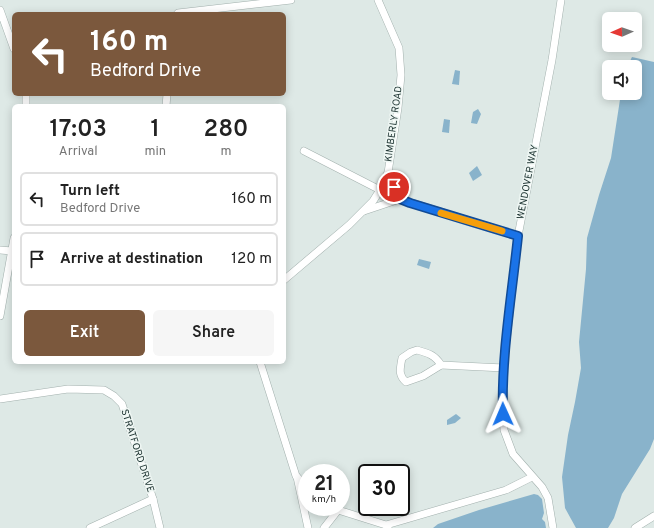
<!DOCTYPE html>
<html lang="en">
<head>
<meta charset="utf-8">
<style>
  :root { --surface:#fff; --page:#f6f6f6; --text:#222; --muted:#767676; --line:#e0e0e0; --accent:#7b583d }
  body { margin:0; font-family:Overpass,sans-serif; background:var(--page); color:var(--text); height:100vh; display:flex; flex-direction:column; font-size:15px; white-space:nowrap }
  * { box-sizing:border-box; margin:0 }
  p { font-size:13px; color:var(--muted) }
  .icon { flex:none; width:22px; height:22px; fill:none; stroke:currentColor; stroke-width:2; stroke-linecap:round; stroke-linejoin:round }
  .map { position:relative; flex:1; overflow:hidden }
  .drawer { position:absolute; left:12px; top:104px; width:274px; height:260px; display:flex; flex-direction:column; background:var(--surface); border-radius:6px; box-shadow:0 2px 10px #0003 }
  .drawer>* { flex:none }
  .banner { position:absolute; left:12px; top:12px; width:274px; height:84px; border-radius:6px; box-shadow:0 2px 10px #0003; background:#7b583d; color:#fff; overflow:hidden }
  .needle { width:26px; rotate:268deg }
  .tools { position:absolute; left:602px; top:12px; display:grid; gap:8px }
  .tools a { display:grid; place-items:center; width:40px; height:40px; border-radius:6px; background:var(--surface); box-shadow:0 2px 10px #0003; font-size:20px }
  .speed { position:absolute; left:298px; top:464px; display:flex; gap:8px; font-size:20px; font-weight:700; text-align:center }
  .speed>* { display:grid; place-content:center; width:52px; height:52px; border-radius:50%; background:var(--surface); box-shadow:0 2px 10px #0003; line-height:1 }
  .speed small { font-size:10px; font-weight:400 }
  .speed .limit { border:2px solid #111; border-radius:6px; background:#fff; color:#111 }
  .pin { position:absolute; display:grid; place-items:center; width:34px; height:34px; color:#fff; margin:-17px; border:2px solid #fff; border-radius:50%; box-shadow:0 1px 4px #0007 }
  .me { position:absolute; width:44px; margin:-22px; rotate:359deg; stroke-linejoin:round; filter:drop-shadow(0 0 3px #0008) }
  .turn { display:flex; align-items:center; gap:14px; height:84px; padding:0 12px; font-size:18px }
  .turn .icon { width:52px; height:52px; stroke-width:2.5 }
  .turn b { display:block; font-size:28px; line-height:34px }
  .eta { display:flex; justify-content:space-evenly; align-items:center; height:68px; text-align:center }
  .eta b { font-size:24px; font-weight:600; line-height:28px }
  .cta { display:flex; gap:8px; margin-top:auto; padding:8px 12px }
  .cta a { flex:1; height:46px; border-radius:6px; background:var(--accent); color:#fff; font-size:16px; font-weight:600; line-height:46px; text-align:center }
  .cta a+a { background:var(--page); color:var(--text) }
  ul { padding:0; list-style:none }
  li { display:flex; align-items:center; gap:12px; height:54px; margin:0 8px 6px; padding:0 4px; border:2px solid var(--line); border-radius:6px }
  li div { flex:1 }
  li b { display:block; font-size:15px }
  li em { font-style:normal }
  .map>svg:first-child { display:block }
  .water { fill:#89b3cb }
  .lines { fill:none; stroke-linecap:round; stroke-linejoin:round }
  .street-casing { stroke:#a2b0ad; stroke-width:8 }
  .street { stroke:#fff; stroke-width:7 }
  .route-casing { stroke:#114b97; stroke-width:10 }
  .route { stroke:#1a73e8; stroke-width:7 }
  .slow { stroke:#f59e0b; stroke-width:7 }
  .labels { text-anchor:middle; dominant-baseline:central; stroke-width:3; stroke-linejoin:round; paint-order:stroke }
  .street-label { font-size:10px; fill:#213735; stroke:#eef6f3 }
</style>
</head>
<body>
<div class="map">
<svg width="654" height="528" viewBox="0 0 654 528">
  <rect width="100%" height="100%" fill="#dee9e6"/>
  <g class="water">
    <polygon points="632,57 654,62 654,439 650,449 622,494 614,518 608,528 576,528 565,508 562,477 568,435 575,402 581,368 579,342 586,269 587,238 599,195 611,158 621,93 635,93 635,67 627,67"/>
    <polygon points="455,70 460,71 459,85 452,84"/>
    <polygon points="478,109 481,114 477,124 471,123 473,112"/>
    <polygon points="444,119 450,120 449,133 442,132"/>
    <polygon points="477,166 482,175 473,181 469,173"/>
    <polygon points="419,259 431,262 429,269 417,265"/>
    <polygon points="456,414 461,418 455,423 447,425 447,420"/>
    <polygon points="534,494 538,495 542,499 544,513 542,519 545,522 546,528 433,528 438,524 479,510"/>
  </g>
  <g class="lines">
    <g class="street-casing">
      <g id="street">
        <polyline points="0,10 14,49"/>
        <polyline points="177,14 178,13 291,0"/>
        <polyline points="26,94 26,106"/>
        <polyline points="166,106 167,94"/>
        <polyline points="304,151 380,190"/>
        <polyline points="387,174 400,199 518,236"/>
        <polyline points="364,211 400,199"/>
        <polyline points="0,250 12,251"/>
        <polyline points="284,280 349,225 373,201 387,179 398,108 401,75 399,48 378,0"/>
        <polyline points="0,316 14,238"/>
        <path d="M417 350C428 353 435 355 441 365L423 376 406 382C398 375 400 369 402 358L411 352Z"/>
        <polyline points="260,362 296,476 307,487"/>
        <polyline points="441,365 504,368"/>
        <polyline points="0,399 68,389 104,390 114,396 122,404 153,499 160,528"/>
        <polyline points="297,477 308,528"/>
        <polyline points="333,507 338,510 386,525 388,528"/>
        <polyline points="386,525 506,490 532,477"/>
        <polyline points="90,528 153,499"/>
        <polyline points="324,528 338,510"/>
        <polyline points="553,528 548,498 542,487 513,454 504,430 502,399 505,354 518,236 552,60 561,0"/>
        <polyline points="635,528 654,516"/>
      </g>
    </g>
    <use href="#street" class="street"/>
  </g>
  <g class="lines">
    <g class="route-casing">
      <path id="route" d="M394 187 400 199 410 203 518 236C512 294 501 356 503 414"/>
    </g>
    <use href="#route" class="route"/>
    <polyline class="slow" points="441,213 502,231"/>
  </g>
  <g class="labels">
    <g class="street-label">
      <text transform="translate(394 124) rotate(-82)">KIMBERLY ROAD</text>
      <text transform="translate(528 182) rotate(-79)">WENDOVER WAY</text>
      <text transform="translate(137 451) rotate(72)">STRATFORD DRIVE</text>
    </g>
  </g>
</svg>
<div class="tools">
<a><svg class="needle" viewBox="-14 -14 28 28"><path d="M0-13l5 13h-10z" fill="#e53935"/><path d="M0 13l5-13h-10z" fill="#767676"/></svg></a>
<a><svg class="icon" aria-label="sound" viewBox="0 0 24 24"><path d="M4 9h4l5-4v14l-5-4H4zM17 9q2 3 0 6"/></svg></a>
</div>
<div class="speed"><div>21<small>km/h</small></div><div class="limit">30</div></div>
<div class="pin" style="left:394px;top:187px;background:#d93025"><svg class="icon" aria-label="arrive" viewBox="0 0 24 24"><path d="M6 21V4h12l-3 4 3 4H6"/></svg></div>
<svg class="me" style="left:503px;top:414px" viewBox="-20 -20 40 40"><path d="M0-17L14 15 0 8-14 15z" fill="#1a73e8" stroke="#fff" stroke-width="4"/></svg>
<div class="banner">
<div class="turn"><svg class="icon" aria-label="left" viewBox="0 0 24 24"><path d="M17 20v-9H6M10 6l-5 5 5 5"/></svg><div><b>160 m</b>Bedford Drive</div></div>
</div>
<section class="drawer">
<div class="eta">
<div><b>17:03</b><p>Arrival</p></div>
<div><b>1</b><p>min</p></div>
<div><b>280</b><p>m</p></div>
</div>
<ul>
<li><svg class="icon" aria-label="left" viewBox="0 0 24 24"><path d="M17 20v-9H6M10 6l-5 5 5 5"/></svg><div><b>Turn left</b><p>Bedford Drive</p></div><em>160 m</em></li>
<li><svg class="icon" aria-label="arrive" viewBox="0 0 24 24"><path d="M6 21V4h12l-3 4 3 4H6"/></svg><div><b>Arrive at destination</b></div><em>120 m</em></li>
</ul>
<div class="cta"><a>Exit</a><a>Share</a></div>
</section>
</div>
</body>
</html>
